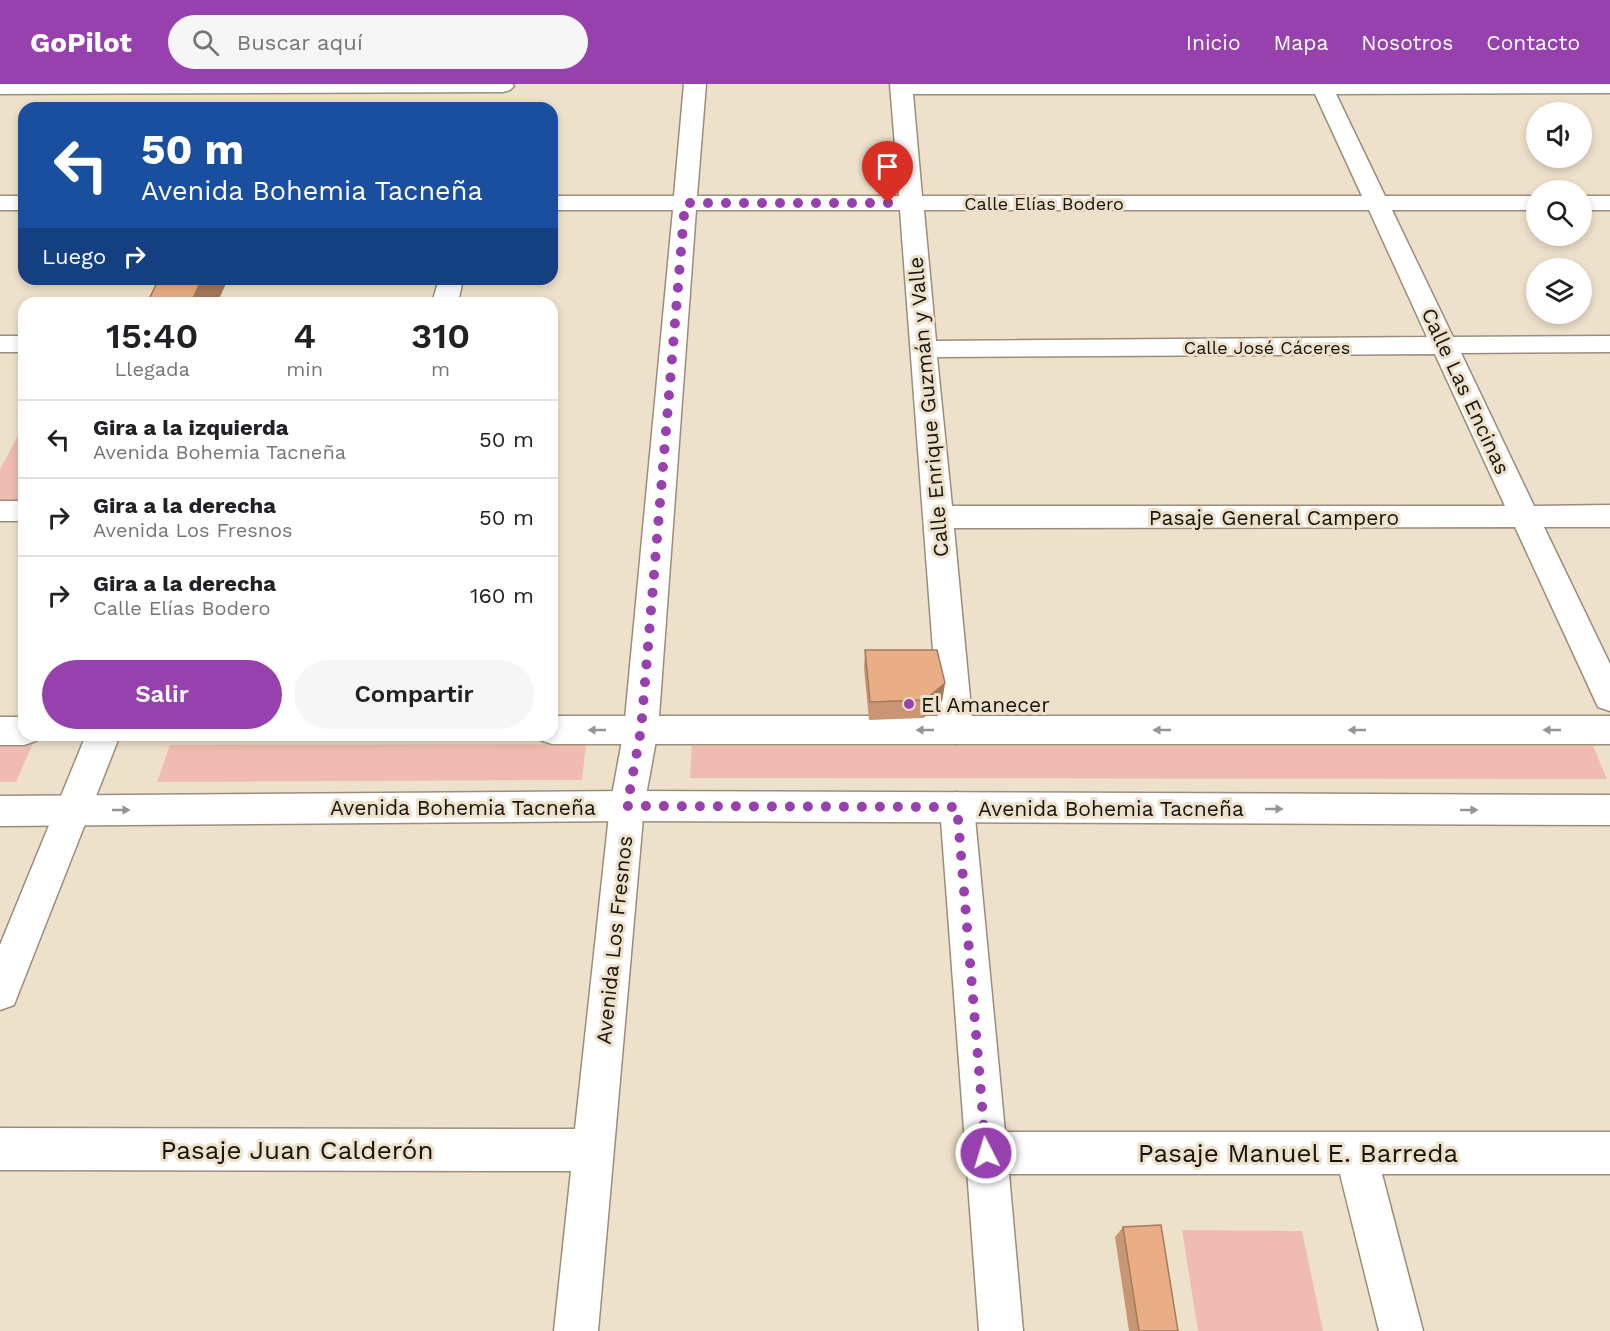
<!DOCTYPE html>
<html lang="es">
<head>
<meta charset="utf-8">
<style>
  :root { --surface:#fff; --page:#f6f6f6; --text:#202124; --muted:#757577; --line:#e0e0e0; --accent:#9741af }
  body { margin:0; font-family:"Work Sans",sans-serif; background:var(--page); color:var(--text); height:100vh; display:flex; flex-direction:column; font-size:22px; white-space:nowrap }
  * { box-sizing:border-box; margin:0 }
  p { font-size:20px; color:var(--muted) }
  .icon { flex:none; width:33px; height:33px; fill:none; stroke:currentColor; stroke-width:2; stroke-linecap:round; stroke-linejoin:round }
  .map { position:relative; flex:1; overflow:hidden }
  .side { position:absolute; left:18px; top:213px; width:540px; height:444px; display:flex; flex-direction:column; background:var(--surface); border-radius:18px; box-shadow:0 3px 9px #0003 }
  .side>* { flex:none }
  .banner { position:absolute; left:18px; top:18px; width:540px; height:183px; border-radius:18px; box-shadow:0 3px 9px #0003; background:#1a4fa0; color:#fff; overflow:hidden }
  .tools { position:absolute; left:1526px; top:18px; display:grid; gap:12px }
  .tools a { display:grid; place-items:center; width:66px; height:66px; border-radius:50%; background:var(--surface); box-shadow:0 3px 9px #0003; font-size:30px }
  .pin { position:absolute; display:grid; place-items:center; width:51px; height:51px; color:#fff; margin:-62px -26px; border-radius:50% 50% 50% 0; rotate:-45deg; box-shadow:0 0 6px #0007 }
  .pin .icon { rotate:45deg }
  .me { position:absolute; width:66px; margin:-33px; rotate:355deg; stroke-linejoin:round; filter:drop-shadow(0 0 4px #0008) }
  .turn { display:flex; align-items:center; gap:21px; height:126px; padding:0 24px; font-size:27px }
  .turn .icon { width:78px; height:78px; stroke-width:2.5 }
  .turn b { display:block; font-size:42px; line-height:51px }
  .then { display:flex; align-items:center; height:57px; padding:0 24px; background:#0003; gap:12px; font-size:22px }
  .eta { display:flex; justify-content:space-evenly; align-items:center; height:102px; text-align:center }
  .eta b { font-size:36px; font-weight:600; line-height:42px }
  .cta { display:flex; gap:12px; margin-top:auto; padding:12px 24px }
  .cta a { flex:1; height:69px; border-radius:36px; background:var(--accent); color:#fff; font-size:24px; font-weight:600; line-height:69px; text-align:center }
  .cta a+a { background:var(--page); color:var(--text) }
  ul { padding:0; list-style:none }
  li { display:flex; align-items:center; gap:18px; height:78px; padding:0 24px; border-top:2px solid var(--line) }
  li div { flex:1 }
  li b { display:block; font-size:22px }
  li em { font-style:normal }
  header { display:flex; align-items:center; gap:36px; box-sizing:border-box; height:84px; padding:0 30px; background:var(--accent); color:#fff }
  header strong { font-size:28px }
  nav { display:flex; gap:33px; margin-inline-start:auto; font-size:21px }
  .search { width:420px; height:54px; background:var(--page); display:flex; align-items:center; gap:15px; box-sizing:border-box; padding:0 21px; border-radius:33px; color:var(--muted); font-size:22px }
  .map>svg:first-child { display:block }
  .green { fill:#f0bcb2 }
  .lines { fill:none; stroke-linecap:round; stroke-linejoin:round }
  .minor-casing { stroke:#9a8e7a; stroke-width:3 }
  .major-casing { stroke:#9a8e7a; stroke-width:3 }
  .minor { fill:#fff; fill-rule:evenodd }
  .major { fill:#fff; fill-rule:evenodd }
  .wall { fill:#c89672 }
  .shaded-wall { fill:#a37a5d }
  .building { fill:#e9ae85; stroke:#a37a5d; stroke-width:1.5 }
  .oneway { fill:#979592 }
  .route { stroke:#9741af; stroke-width:10; stroke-dasharray:0 18 }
  .poi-dot { fill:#9741af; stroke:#eee1cb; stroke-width:2 }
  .labels { text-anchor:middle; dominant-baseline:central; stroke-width:6; stroke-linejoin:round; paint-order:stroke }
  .far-street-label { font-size:18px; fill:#18130c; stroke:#eee1cb }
  .street-label { font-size:21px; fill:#18130c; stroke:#eee1cb }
  .poi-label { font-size:21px; fill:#18130c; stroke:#eee1cb; text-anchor:start }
  .near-street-label { font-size:26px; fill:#18130c; stroke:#eee1cb }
</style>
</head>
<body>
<header>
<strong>GoPilot</strong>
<div class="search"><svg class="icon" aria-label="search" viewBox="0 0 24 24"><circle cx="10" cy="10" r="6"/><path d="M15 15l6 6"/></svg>Buscar aquí</div>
<nav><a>Inicio</a><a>Mapa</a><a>Nosotros</a><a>Contacto</a></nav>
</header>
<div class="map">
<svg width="1610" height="1247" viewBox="0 0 1610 1247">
  <rect width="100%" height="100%" fill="#eee1cb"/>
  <g class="green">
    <polygon points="24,341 24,421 0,421 0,385"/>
    <polygon points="33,659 16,698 0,698 0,660"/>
    <polygon points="586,660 582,696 157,698 170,661"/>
    <polygon points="692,662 1593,662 1607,695 690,694"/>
    <polygon points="1182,1146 1302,1147 1323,1247 1198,1247"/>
  </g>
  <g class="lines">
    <g class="minor-casing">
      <g id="minor">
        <polygon points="0,0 512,0 514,2 510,6 503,8 0,10"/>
        <path d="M684 0H706L697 112H899L890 0H1610V9L1336 10 1385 112H1536V126H1392L1453 253 1610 252V268L1461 269 1534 422 1610 421V443H1544L1610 580V627L1598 623 1515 443 954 444 973 646 968 656 956 660 944 656 939 646 900 126H696L658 646 644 722 598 1247H554L571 1087 0 1086V1044L575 1045 610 722 624 646 673 126H552V112H674ZM913 10H1315L1362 112H922ZM924 126H1369L1427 253 936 257ZM1435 270 1505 422H952L937 273Z"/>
        <rect x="0" y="112" width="24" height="14"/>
        <rect x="1581" y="112" width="29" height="14"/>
        <polygon points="439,195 463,195 458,219 432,219"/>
        <rect x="0" y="252" width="24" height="16"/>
        <rect x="0" y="417" width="24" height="20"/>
        <polygon points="86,651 120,651 19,908 14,921 0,926 0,861"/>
        <polygon points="957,708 969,712 974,723 1005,1048 1610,1048 1610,1090 1382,1090 1423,1247 1379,1247 1340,1090 1009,1090 1023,1247 979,1247 940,723 945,712"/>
      </g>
    </g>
    <g class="major-casing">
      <g id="major">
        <polygon points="552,632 1610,632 1610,660 552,660 540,656 538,651 552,651"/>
        <polygon points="0,633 24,633 24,651 39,651 36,657 24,661 0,661"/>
        <polygon points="627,707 1610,711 1610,741 627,737 0,742 0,712"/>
      </g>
    </g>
    <use href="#minor" class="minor"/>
    <use href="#major" class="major"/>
  </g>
  <g class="wall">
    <polygon points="159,195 228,195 217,219 149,219 148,217"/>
    <polygon points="865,566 945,599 942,617 923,634 869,636 864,584"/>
    <polygon points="1123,1143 1178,1247 1129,1247 1115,1153"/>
  </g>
  <g class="shaded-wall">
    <polygon points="202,195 228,195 217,219 194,219 192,216"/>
    <polygon points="945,599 942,617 923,634 925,616"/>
  </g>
  <g class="building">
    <polygon points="159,195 202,195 192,216 148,217"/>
    <polygon points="865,566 937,566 945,599 925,616 870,618"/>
    <polygon points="1161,1141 1178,1247 1139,1247 1123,1143"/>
  </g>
  <defs><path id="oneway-solid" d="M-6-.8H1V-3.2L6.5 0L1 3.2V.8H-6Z" transform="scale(1.5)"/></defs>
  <g class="oneway">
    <use href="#oneway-solid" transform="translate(597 646) rotate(180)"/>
    <use href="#oneway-solid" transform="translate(925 646) rotate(-180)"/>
    <use href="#oneway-solid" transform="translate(1162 646) rotate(180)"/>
    <use href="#oneway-solid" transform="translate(1357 646) rotate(180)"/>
    <use href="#oneway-solid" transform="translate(1552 646) rotate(180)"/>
    <use href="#oneway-solid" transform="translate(1274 725)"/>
    <use href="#oneway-solid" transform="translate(121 726)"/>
    <use href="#oneway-solid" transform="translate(1469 726)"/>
  </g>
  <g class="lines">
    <polyline class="route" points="888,119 685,119 641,646 627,722 957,723 986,1069"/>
  </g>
  <circle class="poi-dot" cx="909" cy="620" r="6"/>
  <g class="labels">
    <g class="far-street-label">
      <text x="1044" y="119">Calle Elías Bodero</text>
      <text x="1267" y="263">Calle José Cáceres</text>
    </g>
    <g class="street-label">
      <text transform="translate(1466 307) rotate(65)">Calle Las Encinas</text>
      <text transform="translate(928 323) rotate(-95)">Calle Enrique Guzmán y Valle</text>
      <text x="1274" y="433">Pasaje General Campero</text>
      <text x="463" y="723">Avenida Bohemia Tacneña</text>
      <text x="1111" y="724">Avenida Bohemia Tacneña</text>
      <text transform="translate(614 856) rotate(-84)">Avenida Los Fresnos</text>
    </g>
    <g class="poi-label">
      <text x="921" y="620">El Amanecer</text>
    </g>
    <g class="near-street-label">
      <text x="297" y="1066">Pasaje Juan Calderón</text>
      <text x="1298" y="1069">Pasaje Manuel E. Barreda</text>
    </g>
  </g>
</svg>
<div class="tools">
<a><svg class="icon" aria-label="sound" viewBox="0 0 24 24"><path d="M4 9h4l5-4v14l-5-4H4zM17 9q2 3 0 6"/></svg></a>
<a><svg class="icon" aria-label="search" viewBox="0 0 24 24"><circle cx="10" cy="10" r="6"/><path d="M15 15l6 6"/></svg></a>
<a><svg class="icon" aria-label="layers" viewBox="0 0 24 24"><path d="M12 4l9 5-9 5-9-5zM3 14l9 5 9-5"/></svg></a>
</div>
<div class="pin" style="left:888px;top:119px;background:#d93025"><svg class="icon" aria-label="arrive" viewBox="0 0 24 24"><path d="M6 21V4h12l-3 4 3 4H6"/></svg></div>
<svg class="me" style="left:986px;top:1069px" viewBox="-20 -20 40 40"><circle r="17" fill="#9741af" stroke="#fff" stroke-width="3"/><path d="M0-11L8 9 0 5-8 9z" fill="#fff"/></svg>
<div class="banner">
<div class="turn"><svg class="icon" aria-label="left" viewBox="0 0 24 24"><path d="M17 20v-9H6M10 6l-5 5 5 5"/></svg><div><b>50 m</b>Avenida Bohemia Tacneña</div></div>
<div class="then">Luego<svg class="icon" aria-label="right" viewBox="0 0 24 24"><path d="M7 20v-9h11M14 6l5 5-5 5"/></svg></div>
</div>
<section class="side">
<div class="eta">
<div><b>15:40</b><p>Llegada</p></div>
<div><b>4</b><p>min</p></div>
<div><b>310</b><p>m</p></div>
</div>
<ul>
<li><svg class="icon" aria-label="left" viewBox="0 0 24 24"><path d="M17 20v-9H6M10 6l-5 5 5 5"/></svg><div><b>Gira a la izquierda</b><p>Avenida Bohemia Tacneña</p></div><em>50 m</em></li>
<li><svg class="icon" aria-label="right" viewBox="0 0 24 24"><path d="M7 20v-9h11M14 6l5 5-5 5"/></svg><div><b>Gira a la derecha</b><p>Avenida Los Fresnos</p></div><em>50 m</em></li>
<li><svg class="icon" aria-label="right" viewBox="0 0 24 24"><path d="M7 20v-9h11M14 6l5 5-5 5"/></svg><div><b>Gira a la derecha</b><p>Calle Elías Bodero</p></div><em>160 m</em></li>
</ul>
<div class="cta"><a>Salir</a><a>Compartir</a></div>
</section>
</div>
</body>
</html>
